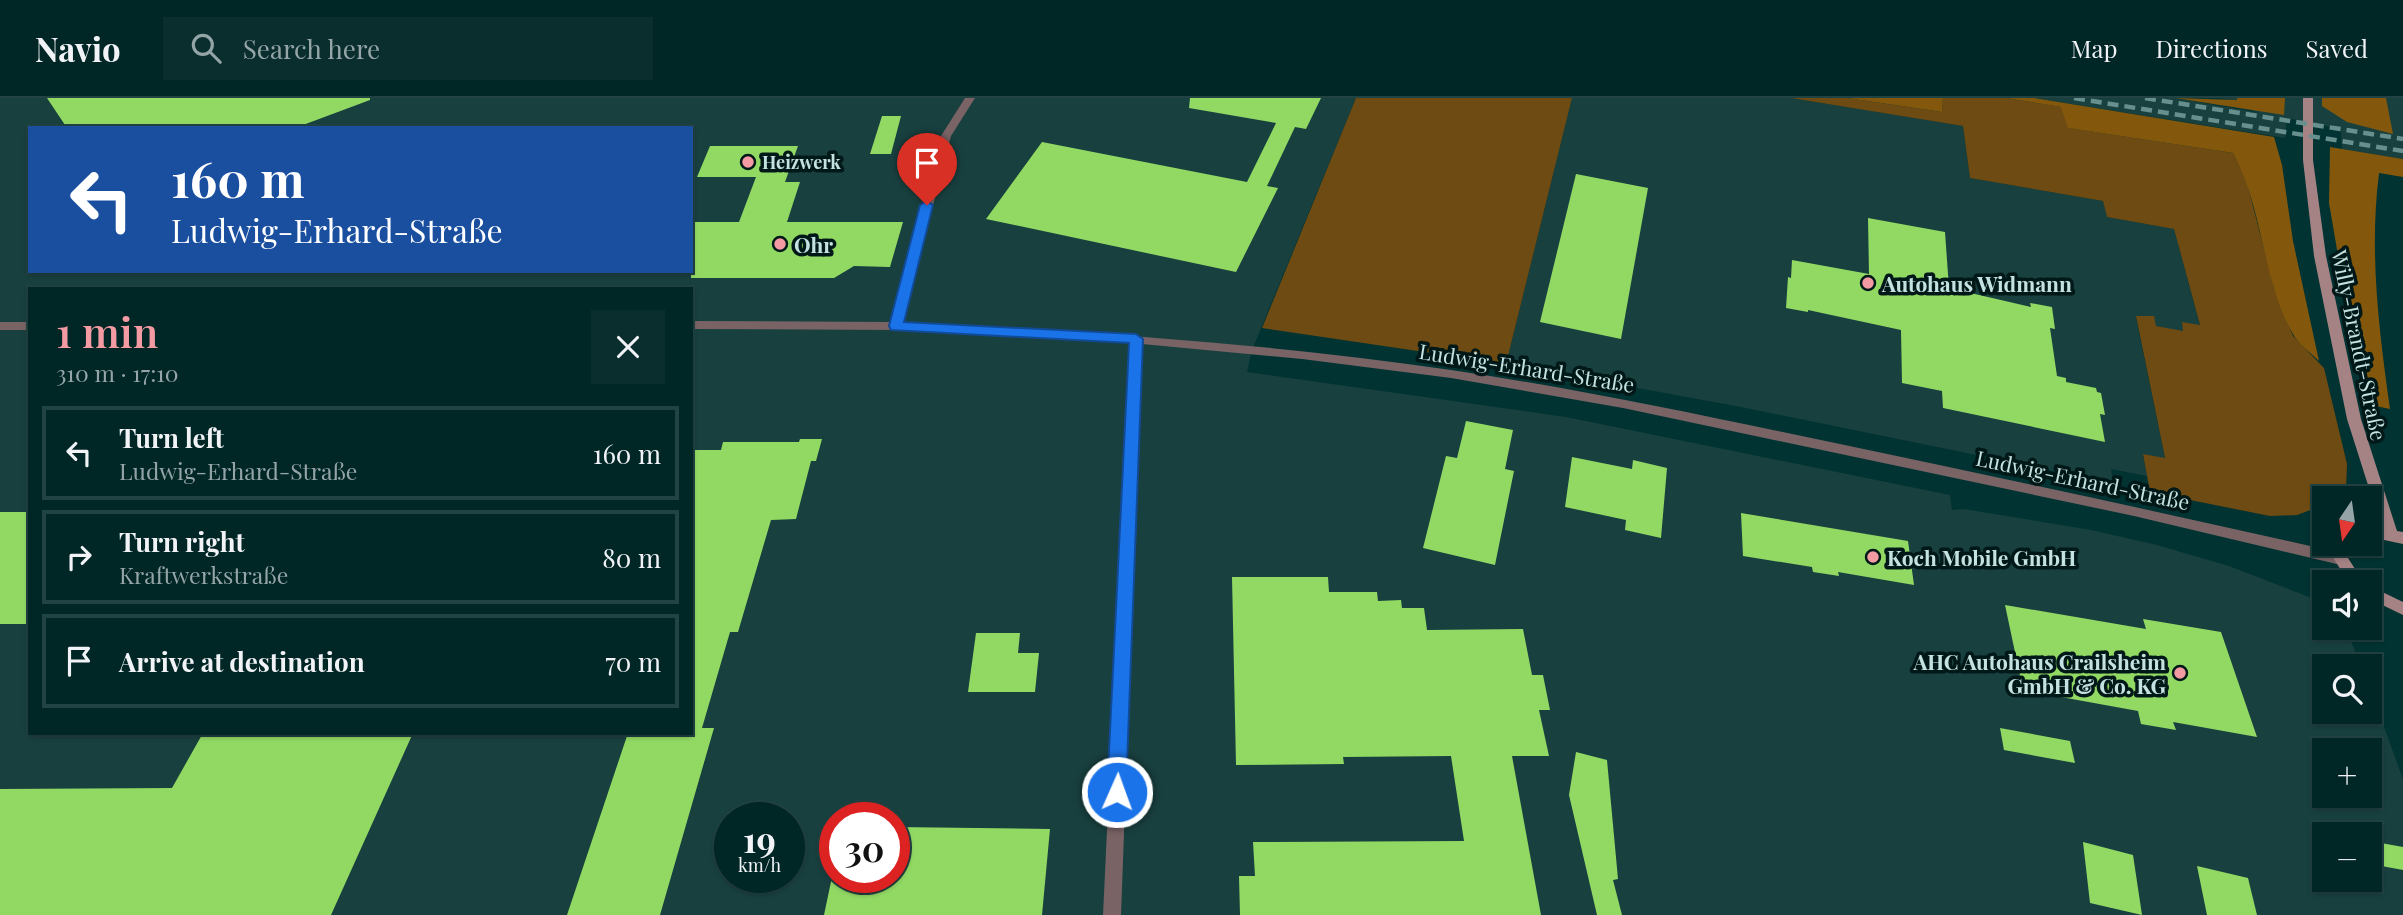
<!DOCTYPE html>
<html lang="en">
<head>
<meta charset="utf-8">
<style>
  :root { --surface:#002626; --page:#0a2e2e; --text:#f1f3f6; --muted:#95a5a7; --line:#224343; --accent:#f49aa2 }
  body { margin:0; font-family:"Playfair Display",serif; background:var(--page); color:var(--text); height:100vh; display:flex; flex-direction:column; font-size:26px; white-space:nowrap }
  * { box-sizing:border-box; margin:0 }
  p { font-size:23px; color:var(--muted) }
  .icon { flex:none; width:38px; height:38px; fill:none; stroke:currentColor; stroke-width:2; stroke-linecap:round; stroke-linejoin:round }
  .map { position:relative; flex:1; overflow:hidden }
  .sheet { position:absolute; left:28px; top:189px; width:665px; height:448px; display:flex; flex-direction:column; background:var(--surface); border-radius:0px; box-shadow:0 2px 5px #0004,0 0 0 2px var(--line) }
  .sheet>* { flex:none }
  .top-card { position:absolute; left:28px; top:28px; width:665px; height:147px; border-radius:0px; box-shadow:0 2px 5px #0004,0 0 0 2px var(--line); background:#1a4fa0; color:#fff; overflow:hidden }
  .needle { width:46px; rotate:193deg }
  .controls { position:absolute; left:2312px; top:388px; display:grid; gap:14px }
  .controls a { display:grid; place-items:center; width:70px; height:70px; border-radius:0px; background:var(--surface); box-shadow:0 2px 5px #0004,0 0 0 2px var(--line); font-size:35px }
  .speed { position:absolute; left:714px; top:704px; display:flex; gap:14px; font-size:35px; font-weight:700; text-align:center }
  .speed>* { display:grid; place-content:center; width:91px; height:91px; border-radius:50%; background:var(--surface); box-shadow:0 2px 5px #0004,0 0 0 2px var(--line); line-height:1 }
  .speed small { font-size:18px; font-weight:400 }
  .speed .limit { border:10px solid #d22; background:#fff; color:#111 }
  .pin { position:absolute; display:grid; place-items:center; width:60px; height:60px; color:#fff; margin:-72px -30px; border-radius:50% 50% 50% 0; rotate:-45deg; box-shadow:0 0 7px #0007 }
  .pin .icon { rotate:45deg }
  .me { position:absolute; width:77px; margin:-38px; rotate:2deg; stroke-linejoin:round; filter:drop-shadow(0 0 5px #0008) }
  .turn { display:flex; align-items:center; gap:24px; height:147px; padding:0 28px; font-size:32px }
  .turn .icon { width:91px; height:91px; stroke-width:2.5 }
  .turn b { display:block; font-size:49px; line-height:60px }
  .round { display:grid; place-items:center; flex:none; width:74px; height:74px; border-radius:0px; background:var(--page) }
  .head { display:flex; align-items:center; justify-content:space-between; height:119px; padding:0 28px }
  h1 { font-size:42px; font-weight:600; line-height:52px; color:var(--accent) }
  ul { padding:0; list-style:none }
  li { display:flex; align-items:center; gap:21px; height:94px; margin:0 14px 10px; padding:0 14px; border:4px solid var(--line); border-radius:0px }
  li div { flex:1 }
  li b { display:block; font-size:26px }
  li em { font-style:normal }
  header { display:flex; align-items:center; gap:42px; box-sizing:border-box; height:98px; padding:0 35px; background:var(--surface); border-bottom:2px solid var(--line) }
  header strong { font-size:33px }
  nav { display:flex; gap:38px; margin-inline-start:auto; font-size:24px }
  .search { width:490px; height:63px; background:var(--page); display:flex; align-items:center; gap:18px; box-sizing:border-box; padding:0 24px; border-radius:0px; color:var(--muted); font-size:26px }
  .map>svg:first-child { display:block }
  .built { fill:#18403f; fill-rule:evenodd }
  .green { fill:#6e4b12 }
  .forest { fill:#83580c }
  .building { fill:#92d964 }
  .lines { fill:none; stroke-linecap:round; stroke-linejoin:round }
  .minor { fill:#796365; fill-rule:evenodd }
  .secondary { fill:#a58385; fill-rule:evenodd }
  .rail { stroke:#678f8e; stroke-width:4.5; stroke-dasharray:11 6; stroke-linecap:butt }
  .route { fill:#1a73e8; stroke:#114b97; stroke-width:2 }
  .poi-dot { fill:#f49aa2; stroke:#011818; stroke-width:2.5 }
  .labels { text-anchor:middle; dominant-baseline:central; stroke-width:7; stroke-linejoin:round; paint-order:stroke }
  .far-poi-label { font-size:18px; font-weight:bold; fill:#c4e2e1; stroke:#011818; text-anchor:start }
  .poi-label { font-size:21px; font-weight:bold; fill:#c4e2e1; stroke:#011818; text-anchor:start }
  .street-label { font-size:21px; fill:#c4e2e1; stroke:#011818 }
</style>
</head>
<body>
<header>
<strong>Navio</strong>
<div class="search"><svg class="icon" aria-label="search" viewBox="0 0 24 24"><circle cx="10" cy="10" r="6"/><path d="M15 15l6 6"/></svg>Search here</div>
<nav><a>Map</a><a>Directions</a><a>Saved</a></nav>
</header>
<div class="map">
<svg width="2403" height="817" viewBox="0 0 2403 817">
  <rect width="100%" height="100%" fill="#003332"/>
  <g class="built">
    <path d="M0 0H1356L1252 252 1247 274 1566 319 1950 397 1952 412 1964 411 2091 432 2157 447 2229 468 2309 499 2324 507V530H2346L2361 569H2324V614H2370V591L2403 681V817H0ZM30 30H691V173H30ZM30 191H691V635H30ZM2324 653H2370V698H2324ZM730 719H789V779H730ZM835 719H894V779H835ZM2324 737H2370V782H2324Z"/>
    <polygon points="1572,0 1791,0 1963,28 1970,80 2103,103 2107,119 2174,131 2200,228 2182,225 2184,234 2156,228 2136,220 2165,361 2143,357 2147,378 2111,371 2113,385 1736,308 1506,266"/>
    <polygon points="2034,0 2175,0 2256,14 2237,3 2218,0 2403,0 2403,61 2342,51 2341,34 2327,28 2287,20 2285,40"/>
  </g>
  <g class="green">
    <polygon points="1356,0 1572,0 1506,266 1262,230"/>
    <polygon points="1791,0 1847,0 1942,14 1943,0 2006,0 2062,9 2069,30 2233,55 2245,77 2274,190 2293,238 2324,270 2347,366 2346,392 2336,401 2324,401 2324,407 2297,417 2270,418 2150,394 2143,356 2165,360 2136,218 2154,218 2156,228 2183,233 2182,224 2200,227 2174,131 2107,119 2103,103 1970,80 1963,28"/>
  </g>
  <g class="forest">
    <polygon points="1847,0 1943,0 1942,14"/>
    <path d="M2006 0H2034L2274 39 2282 67 2293 143 2319 263C2311 255 2298 246 2293 236 2261 180 2264 111 2233 55L2068 30 2061 9Z"/>
    <polygon points="2175,0 2237,2 2237,0 2285,0 2284,17"/>
    <polygon points="2322,0 2386,0 2393,36 2347,24 2322,8"/>
    <path d="M2330 49 2403 61V79L2379 75C2369 155 2379 232 2390 311L2366 306 2351 233 2329 105Z"/>
  </g>
  <g class="building">
    <polygon points="47,0 370,0 370,2 295,30 67,30"/>
    <polygon points="1190,0 1321,0 1306,31 1295,29 1267,88 1278,90 1236,174 986,121 1042,44 1247,84 1276,25 1189,10"/>
    <polygon points="882,18 901,18 891,56 870,56"/>
    <polygon points="710,48 798,48 785,84 800,84 787,124 903,124 890,169 854,168 834,180 691,180 691,124 739,124 756,79 697,79"/>
    <polygon points="1576,76 1648,90 1621,241 1540,224"/>
    <polygon points="1868,120 1945,134 1949,190 2031,209 2030,205 2052,209 2055,231 2050,230 2057,278 2066,280 2066,284 2096,290 2097,294 2101,295 2105,317 2100,316 2105,344 1943,310 1942,293 1902,285 1901,232 1808,212 1808,214 1786,210 1788,179 1791,180 1792,162 1869,176"/>
    <polygon points="1466,323 1513,332 1505,371 1514,373 1495,467 1423,450 1446,358 1457,360"/>
    <polygon points="800,341 822,341 816,363 811,363 796,421 771,422 738,534 730,534 702,630 714,630 660,817 567,817 628,635 691,635 691,352 721,352 723,344 799,344"/>
    <polygon points="1572,359 1632,371 1633,362 1667,370 1661,440 1625,432 1626,422 1565,409"/>
    <rect x="0" y="414" width="30" height="112"/>
    <polygon points="1741,415 1908,443 1914,487 1838,474 1839,478 1813,474 1812,469 1743,458"/>
    <polygon points="1232,479 1328,479 1329,494 1377,494 1378,503 1401,502 1402,510 1424,510 1427,532 1523,531 1532,577 1543,577 1550,612 1539,612 1549,658 1512,658 1541,817 1240,817 1239,778 1255,778 1253,744 1464,743 1451,658 1343,659 1344,666 1236,667"/>
    <polygon points="2005,507 2146,531 2143,521 2221,534 2257,639 2173,624 2176,632 2141,626 2138,613 2023,592"/>
    <polygon points="976,535 1020,535 1018,555 1039,555 1035,594 968,594"/>
    <polygon points="2000,630 2070,643 2075,665 2004,652"/>
    <polygon points="203,635 413,635 331,817 0,817 0,691 172,690"/>
    <polygon points="1576,654 1607,662 1618,781 1613,782 1622,817 1597,817 1569,697"/>
    <polygon points="894,729 1050,731 1042,817 824,817 832,779 894,779"/>
    <polygon points="2370,743 2403,749 2403,772 2376,767"/>
    <polygon points="2083,744 2133,757 2142,817 2090,805"/>
    <polygon points="2197,768 2248,780 2257,817 2207,817"/>
  </g>
  <g class="lines">
    <g class="minor">
      <path d="M965 0H975L951 38 903 224C1086 234 1269 245 1451 272 1581 291 1710 319 1840 346 2007 381 2174 417 2341 455L2346 457 2348 461 2346 465 2341 467 2134 418 1623 310 1451 280 1302 261 1142 246 1121 817H1103L1130 245 896 232 691 231V223L891 224 941 38Z"/>
      <rect x="0" y="224" width="30" height="8"/>
    </g>
    <g class="secondary">
      <polygon points="2303,0 2313,0 2313,62 2326,158 2361,321 2397,433 2403,434 2403,446 2370,439 2370,429 2382,431 2347,321 2314,158 2303,62"/>
      <polygon points="2335,446 2349,446 2348,460 2364,485 2349,485 2334,461"/>
      <polygon points="2370,488 2403,504 2403,517 2370,501"/>
    </g>
    <g class="rail">
      <polyline points="2074,0 2403,53"/>
      <polyline points="2145,0 2403,41"/>
    </g>
  </g>
  <polygon class="route" points="927,103 933,107 904,224 1136,236 1143,241 1126,694 1124,700 1117,702 1110,700 1107,694 1129,245 891,232 889,228 920,107"/>
  <g class="poi-dot">
    <circle cx="748" cy="64" r="7"/>
    <circle cx="780" cy="146" r="7"/>
    <circle cx="1868" cy="185" r="7"/>
    <circle cx="1873" cy="459" r="7"/>
    <circle cx="2180" cy="575" r="7"/>
  </g>
  <g class="labels">
    <g class="far-poi-label">
      <text x="762" y="64">Heizwerk</text>
    </g>
    <g class="poi-label">
      <text x="794" y="146">Ohr</text>
      <text x="1882" y="185">Autohaus Widmann</text>
      <text x="1887" y="459">Koch Mobile GmbH</text>
      <text x="2166" y="563" text-anchor="end">AHC Autohaus Crailsheim<tspan x="2166" dy="24">GmbH &amp; Co. KG</tspan></text>
    </g>
    <g class="street-label">
      <text transform="translate(2360 247) rotate(78)">Willy-Brandt-Straße</text>
      <text transform="translate(1527 269) rotate(9)">Ludwig-Erhard-Straße</text>
      <text transform="translate(2083 381) rotate(12)">Ludwig-Erhard-Straße</text>
    </g>
  </g>
</svg>
<div class="controls">
<a><svg class="needle" viewBox="-14 -14 28 28"><path d="M0-13l5 13h-10z" fill="#e53935"/><path d="M0 13l5-13h-10z" fill="#95a5a7"/></svg></a>
<a><svg class="icon" aria-label="sound" viewBox="0 0 24 24"><path d="M4 9h4l5-4v14l-5-4H4zM17 9q2 3 0 6"/></svg></a>
<a><svg class="icon" aria-label="search" viewBox="0 0 24 24"><circle cx="10" cy="10" r="6"/><path d="M15 15l6 6"/></svg></a>
<a>+</a>
<a>−</a>
</div>
<div class="speed"><div>19<small>km/h</small></div><div class="limit">30</div></div>
<div class="pin" style="left:927px;top:107px;background:#d93025"><svg class="icon" aria-label="arrive" viewBox="0 0 24 24"><path d="M6 21V4h12l-3 4 3 4H6"/></svg></div>
<svg class="me" style="left:1117px;top:694px" viewBox="-20 -20 40 40"><circle r="17" fill="#1a73e8" stroke="#fff" stroke-width="3"/><path d="M0-11L8 9 0 5-8 9z" fill="#fff"/></svg>
<div class="top-card">
<div class="turn"><svg class="icon" aria-label="left" viewBox="0 0 24 24"><path d="M17 20v-9H6M10 6l-5 5 5 5"/></svg><div><b>160 m</b>Ludwig-Erhard-Straße</div></div>
</div>
<section class="sheet">
<div class="head"><div><h1>1 min</h1><p>310 m · 17:10</p></div><a class="round"><svg class="icon" aria-label="close" viewBox="0 0 24 24"><path d="M6 6l12 12M18 6L6 18"/></svg></a></div>
<ul>
<li><svg class="icon" aria-label="left" viewBox="0 0 24 24"><path d="M17 20v-9H6M10 6l-5 5 5 5"/></svg><div><b>Turn left</b><p>Ludwig-Erhard-Straße</p></div><em>160 m</em></li>
<li><svg class="icon" aria-label="right" viewBox="0 0 24 24"><path d="M7 20v-9h11M14 6l5 5-5 5"/></svg><div><b>Turn right</b><p>Kraftwerkstraße</p></div><em>80 m</em></li>
<li><svg class="icon" aria-label="arrive" viewBox="0 0 24 24"><path d="M6 21V4h12l-3 4 3 4H6"/></svg><div><b>Arrive at destination</b></div><em>70 m</em></li>
</ul>
</section>
</div>
</body>
</html>
